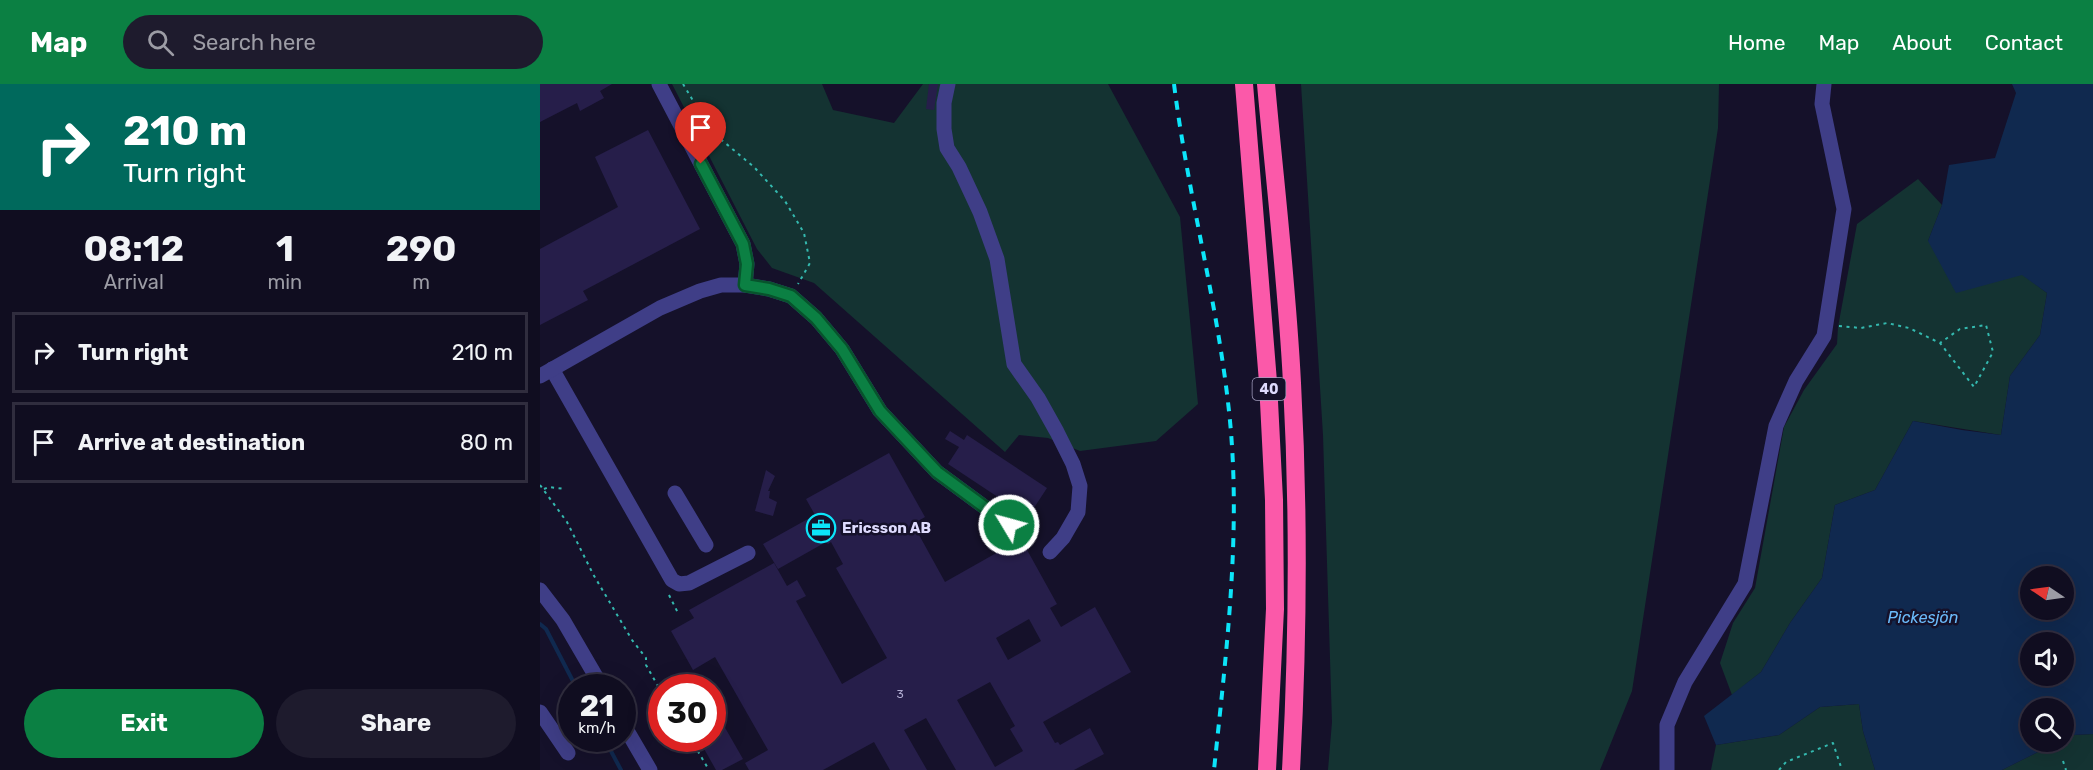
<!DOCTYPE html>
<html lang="en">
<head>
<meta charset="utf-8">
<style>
  :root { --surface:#100d20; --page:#1e1b2d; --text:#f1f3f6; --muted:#9c9ca5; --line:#302d3e; --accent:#0b8043 }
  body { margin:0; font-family:Rubik,sans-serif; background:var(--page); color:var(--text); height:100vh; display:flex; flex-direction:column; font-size:22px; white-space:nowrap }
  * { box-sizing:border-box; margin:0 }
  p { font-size:20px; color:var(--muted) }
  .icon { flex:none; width:33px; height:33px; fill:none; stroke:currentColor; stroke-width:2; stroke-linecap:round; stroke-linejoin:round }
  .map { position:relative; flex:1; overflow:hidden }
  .sheet { display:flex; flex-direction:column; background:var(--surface); width:540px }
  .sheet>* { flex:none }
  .hud { background:#00695c; color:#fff; overflow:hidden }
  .needle { width:39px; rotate:283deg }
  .fabs { position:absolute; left:1480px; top:482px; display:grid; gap:12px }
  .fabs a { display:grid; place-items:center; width:54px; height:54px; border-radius:50%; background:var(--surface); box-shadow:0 6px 24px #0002,0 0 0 2px var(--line); font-size:30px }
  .speed { position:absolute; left:18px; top:590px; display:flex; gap:12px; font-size:30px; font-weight:700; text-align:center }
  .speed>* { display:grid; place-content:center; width:78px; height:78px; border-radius:50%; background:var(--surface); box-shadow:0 6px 24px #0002,0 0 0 2px var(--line); line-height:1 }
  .speed small { font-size:15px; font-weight:400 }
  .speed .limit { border:9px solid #d22; background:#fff; color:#111 }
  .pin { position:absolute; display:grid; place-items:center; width:51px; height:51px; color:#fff; margin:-62px -26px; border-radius:50% 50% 50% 0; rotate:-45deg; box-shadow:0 0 6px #0007 }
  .pin .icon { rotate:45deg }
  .me { position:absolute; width:66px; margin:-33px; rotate:307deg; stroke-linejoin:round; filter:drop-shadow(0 0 4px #0008) }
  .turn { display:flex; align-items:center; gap:21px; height:126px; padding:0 24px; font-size:27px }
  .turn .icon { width:78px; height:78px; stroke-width:2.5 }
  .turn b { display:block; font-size:42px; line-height:51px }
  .eta { display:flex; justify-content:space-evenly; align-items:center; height:102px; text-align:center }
  .eta b { font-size:36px; font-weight:700; line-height:42px }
  .cta { display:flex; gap:12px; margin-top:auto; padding:12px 24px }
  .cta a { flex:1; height:69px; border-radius:36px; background:var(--accent); color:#fff; font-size:24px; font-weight:700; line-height:69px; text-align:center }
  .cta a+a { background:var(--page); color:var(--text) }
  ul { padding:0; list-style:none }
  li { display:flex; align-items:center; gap:18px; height:81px; margin:0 12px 9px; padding:0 12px; border:3px solid var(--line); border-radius:0px }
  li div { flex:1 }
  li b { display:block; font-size:22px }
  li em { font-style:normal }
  header { display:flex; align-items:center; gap:36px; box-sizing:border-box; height:84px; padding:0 30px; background:var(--accent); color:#fff }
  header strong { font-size:28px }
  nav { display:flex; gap:33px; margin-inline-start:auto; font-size:21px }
  .search { width:420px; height:54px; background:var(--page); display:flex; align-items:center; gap:15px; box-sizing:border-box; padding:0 21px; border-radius:33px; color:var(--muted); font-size:22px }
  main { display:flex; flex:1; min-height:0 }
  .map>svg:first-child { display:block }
  .green { fill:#143332 }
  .water { fill:#10294f; fill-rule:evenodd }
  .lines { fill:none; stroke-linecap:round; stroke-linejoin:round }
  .stream { stroke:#10294f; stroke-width:4 }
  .building { fill:#261e4a; fill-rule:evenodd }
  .path { stroke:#34b9af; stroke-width:2; stroke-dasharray:3 4.5; stroke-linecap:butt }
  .minor { stroke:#3f3e87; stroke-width:15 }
  .highway { stroke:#fb59a9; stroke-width:18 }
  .rail { stroke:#0ce5f9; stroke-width:4; stroke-dasharray:9 8; stroke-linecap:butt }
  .route-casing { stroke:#07532c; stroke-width:15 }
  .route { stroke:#0b8043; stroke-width:10 }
  .labels { text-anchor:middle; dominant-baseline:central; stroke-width:5; stroke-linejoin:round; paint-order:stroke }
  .number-label { font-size:12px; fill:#b0acd1 }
  .shield { fill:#15112a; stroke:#a29ebe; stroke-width:1.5 }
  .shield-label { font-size:14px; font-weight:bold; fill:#dedbfe }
  .poi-label { font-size:15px; font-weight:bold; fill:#dedbfe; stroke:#15112a; text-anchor:start }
  .water-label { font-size:16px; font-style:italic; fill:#6bbbfb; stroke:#15112a }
</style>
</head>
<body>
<header>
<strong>Map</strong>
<div class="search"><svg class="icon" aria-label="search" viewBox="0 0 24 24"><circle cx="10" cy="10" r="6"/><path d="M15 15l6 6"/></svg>Search here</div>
<nav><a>Home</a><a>Map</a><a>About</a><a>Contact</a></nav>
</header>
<main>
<section class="sheet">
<div class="hud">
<div class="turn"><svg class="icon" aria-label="right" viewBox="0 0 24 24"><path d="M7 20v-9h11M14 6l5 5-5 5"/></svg><div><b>210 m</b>Turn right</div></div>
</div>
<div class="eta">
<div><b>08:12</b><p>Arrival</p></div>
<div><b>1</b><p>min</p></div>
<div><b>290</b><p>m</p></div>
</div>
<ul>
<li><svg class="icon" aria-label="right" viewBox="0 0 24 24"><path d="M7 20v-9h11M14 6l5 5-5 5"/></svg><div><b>Turn right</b></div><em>210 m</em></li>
<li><svg class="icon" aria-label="arrive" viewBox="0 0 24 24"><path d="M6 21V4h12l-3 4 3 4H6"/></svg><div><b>Arrive at destination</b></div><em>80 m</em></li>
</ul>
<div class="cta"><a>Exit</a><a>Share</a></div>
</section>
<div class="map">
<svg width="1553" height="686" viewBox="0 0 1553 686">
  <rect width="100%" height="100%" fill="#15112a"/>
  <g class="green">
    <polygon points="132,0 282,0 293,26 354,39 383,0 568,0 640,133 658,320 616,357 540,367 508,354 479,351 465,368 274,199 232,184 217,165"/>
    <polygon points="761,0 1179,0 1178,44 1092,607 1060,686 788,686 792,638 783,351"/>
    <polygon points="1378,95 1402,121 1388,157 1483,191 1507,209 1500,251 1470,292 1461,351 1373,337 1335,406 1295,421 1282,494 1250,539 1221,588 1192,611 1180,579 1193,539 1215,504 1244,343 1264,306 1297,260 1298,243 1317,140"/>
    <polygon points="1319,620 1323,647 1335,686 1171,686 1176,661 1239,651 1280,623"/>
    <polygon points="1553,650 1553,686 1462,686 1520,657 1524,657 1524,655 1533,651"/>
  </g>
  <path class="water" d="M1472 0H1553V650L1533 651 1524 655V624H1491V657H1520L1462 686H1335L1323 647 1319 620 1280 623 1239 651 1176 661 1164 632 1221 588 1250 539 1282 494 1295 421 1335 406 1373 337 1422 346 1461 351 1470 292 1500 251 1507 209 1482 191 1416 209 1388 157 1402 121 1409 81 1455 74 1476 9ZM1491 492H1524V525H1491ZM1491 558H1524V591H1491Z"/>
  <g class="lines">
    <g class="stream">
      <polyline points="0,540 6,545 36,603"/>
      <polyline points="64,654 81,686"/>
    </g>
  </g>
  <g class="building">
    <polygon points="0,0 72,0 60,7 64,14 40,27 37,19 0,38"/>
    <polygon points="389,0 398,0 394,26 386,25"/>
    <polygon points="108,46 160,145 43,207 48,216 0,241 0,165 78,123 55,73"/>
    <polygon points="410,347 424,356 427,351 507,404 488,433 408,380 419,363 405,355"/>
    <path d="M349 369 385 433 373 440 405 498 481 455 517 520 510 524 521 543 555 523 591 588 503 638 515 659 518 658 520 661 550 644 564 670 534 686H416L386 634 364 646 387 686H350L334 658 283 686H209L205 679 228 666 175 573 153 586 131 547 154 534 149 526 234 479 247 502 257 496 266 512 256 517 302 600 347 574 296 484 303 480 291 458 288 460 286 458 238 485 223 460 275 431 266 415ZM489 535 501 557 468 576 456 554ZM450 598 475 642 470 645 483 667 455 683 417 616Z"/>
    <polygon points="226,386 235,392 228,407 230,407 229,414 237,418 233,432 215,427"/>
    <polygon points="172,621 203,675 182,686 176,686 158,654 172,654"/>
  </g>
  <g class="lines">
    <g class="path">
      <polyline points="143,0 172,48 214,83 245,117 264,149 270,179 258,200"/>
      <polyline points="1299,242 1321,244 1347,239 1369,244 1400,259 1434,303 1453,268 1446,241 1420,245 1400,259"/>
      <polyline points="0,401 27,438 53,490 92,556 106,574 106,581 122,609"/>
      <polyline points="4,405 9,403 25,405"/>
      <polyline points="129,511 139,531"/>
      <polyline points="150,654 169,686"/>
      <polyline points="1523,677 1526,686"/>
      <polyline points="1239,686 1246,678 1293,659 1302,686"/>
    </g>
    <g class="minor">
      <polyline points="119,0 203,160 207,180 205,201"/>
      <polyline points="408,0 404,19 404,45 407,64 419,83 440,128 457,175 474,280 498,314 517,348 533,380 540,402 538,428 523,454 510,468"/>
      <polyline points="12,285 132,496 139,500 149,499 208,469"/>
      <polyline points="0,292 120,224 160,207 181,201 205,201 229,205 251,212 276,234 302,265 340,327 397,388 469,441"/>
      <polyline points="135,409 166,461"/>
      <polyline points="0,506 23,536 62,603"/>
      <polyline points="0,628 28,669"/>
      <polyline points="82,638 110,686"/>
      <polyline points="1127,686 1127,641 1145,598 1205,500 1236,342 1256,297 1284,252 1304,125 1282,20 1284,0"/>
    </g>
    <g class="highway">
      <polyline points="704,0 728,298 734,416 735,525 727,686"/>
      <path d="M726 0C735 100 747 199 752 299 759 428 758 557 751 686"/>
    </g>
    <path class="rail" d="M634 0C648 113 679 223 690 337 701 453 686 570 674 686"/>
  </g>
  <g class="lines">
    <g class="route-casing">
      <polyline id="route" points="161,80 203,160 207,180 205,201 229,205 251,212 276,234 302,265 340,327 397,388 469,441"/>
    </g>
    <use href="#route" class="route"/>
  </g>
  <defs>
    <g id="office-ring" transform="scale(1.5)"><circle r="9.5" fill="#15112a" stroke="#0ce5f9" stroke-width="1.5"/><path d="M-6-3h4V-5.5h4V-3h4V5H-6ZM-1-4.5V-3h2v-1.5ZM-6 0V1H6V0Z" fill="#0ce5f9"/></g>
  </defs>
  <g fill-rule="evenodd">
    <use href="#office-ring" x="281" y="444"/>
  </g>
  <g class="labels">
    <g class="number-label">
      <text x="360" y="610">3</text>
    </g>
    <rect class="shield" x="712.5" y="294" width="33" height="22" rx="4.5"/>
    <g class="shield-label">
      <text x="729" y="305">40</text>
    </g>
    <g class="poi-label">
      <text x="302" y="444">Ericsson AB</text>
    </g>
    <g class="water-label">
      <text x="1383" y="533">Pickesjön</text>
    </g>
  </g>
</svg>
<div class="fabs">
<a><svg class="needle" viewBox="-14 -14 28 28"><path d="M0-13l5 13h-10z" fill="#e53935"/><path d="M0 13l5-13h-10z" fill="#9c9ca5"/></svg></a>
<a><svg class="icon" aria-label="sound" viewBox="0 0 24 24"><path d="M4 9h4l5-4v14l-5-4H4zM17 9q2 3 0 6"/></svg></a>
<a><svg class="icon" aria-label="search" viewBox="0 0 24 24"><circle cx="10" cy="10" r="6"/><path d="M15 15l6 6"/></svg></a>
</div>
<div class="speed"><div>21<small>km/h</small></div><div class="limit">30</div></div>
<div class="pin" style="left:161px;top:80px;background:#d93025"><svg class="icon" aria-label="arrive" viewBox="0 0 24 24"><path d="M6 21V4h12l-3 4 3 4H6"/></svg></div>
<svg class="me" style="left:469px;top:441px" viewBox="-20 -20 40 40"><circle r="17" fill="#0b8043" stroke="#fff" stroke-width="3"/><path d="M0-11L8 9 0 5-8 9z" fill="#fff"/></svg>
</div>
</main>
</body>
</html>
